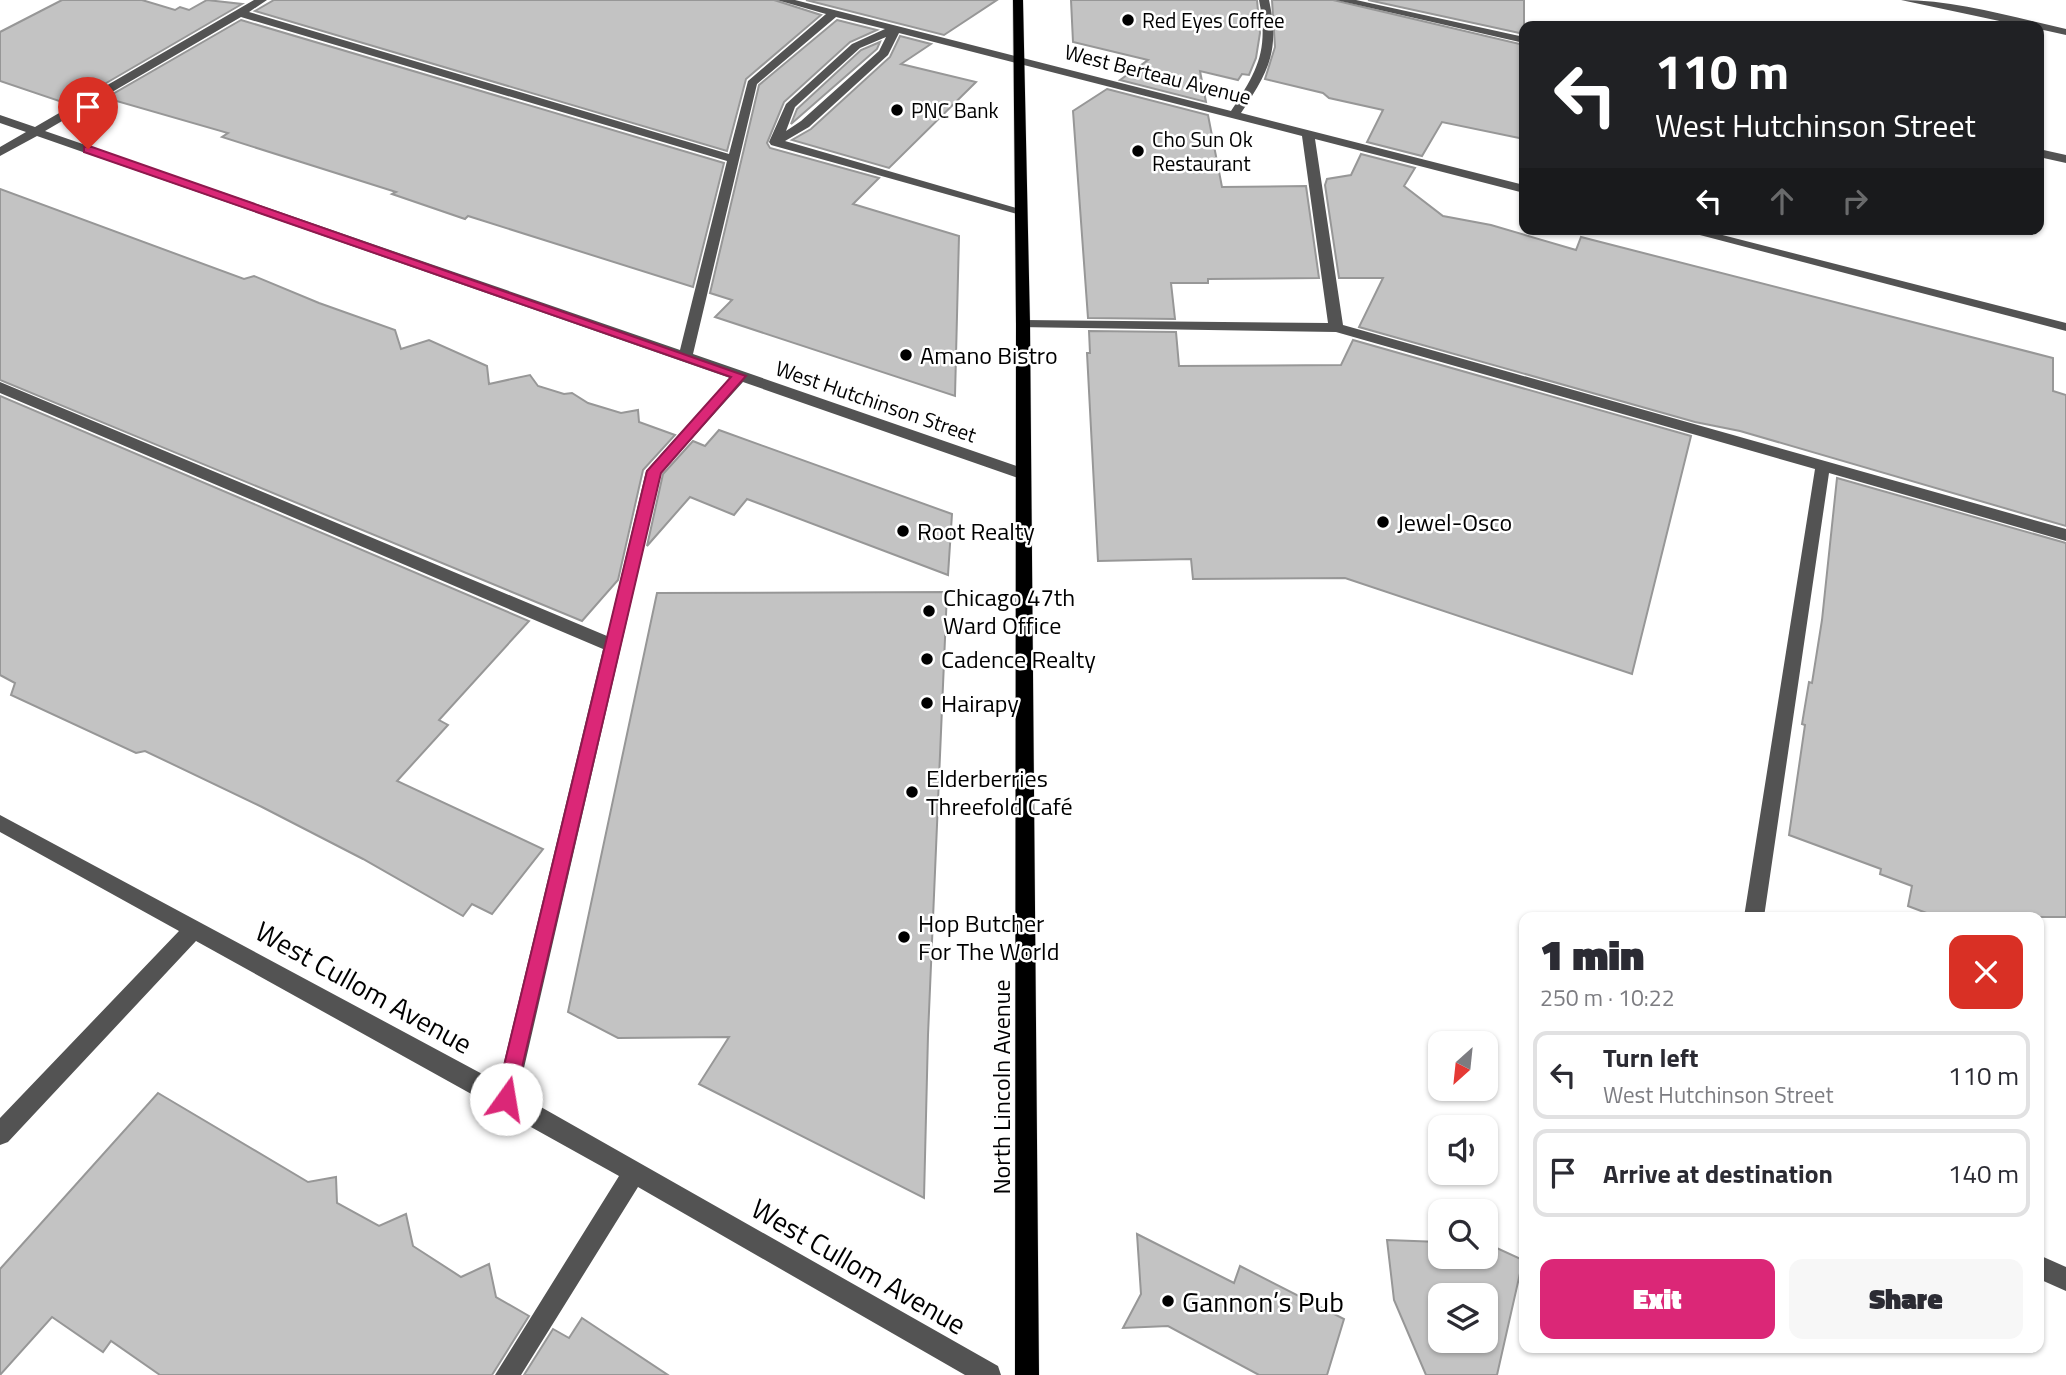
<!DOCTYPE html>
<html lang="en">
<head>
<meta charset="utf-8">
<style>
  :root { --surface:#fff; --page:#f7f7f7; --text:#2b2b33; --muted:#7c7c81; --line:#e1e1e2; --accent:#db2777 }
  body { margin:0; font-family:"Titillium Web",sans-serif; background:var(--page); color:var(--text); height:100vh; display:flex; flex-direction:column; font-size:26px; white-space:nowrap }
  * { box-sizing:border-box; margin:0 }
  p { font-size:23px; color:var(--muted) }
  .icon { flex:none; width:38px; height:38px; fill:none; stroke:currentColor; stroke-width:2; stroke-linecap:round; stroke-linejoin:round }
  .map { position:relative; flex:1; overflow:hidden }
  .side { position:absolute; left:1519px; top:912px; width:525px; height:441px; display:flex; flex-direction:column; background:var(--surface); border-radius:14px; box-shadow:0 2px 5px #0004 }
  .side>* { flex:none }
  .top-card { position:absolute; left:1519px; top:21px; width:525px; height:214px; border-radius:14px; box-shadow:0 2px 5px #0004; background:#202124; color:#fff; overflow:hidden }
  .needle { width:46px; rotate:207deg }
  .fabs { position:absolute; left:1428px; top:1031px; display:grid; gap:14px }
  .fabs a { display:grid; place-items:center; width:70px; height:70px; border-radius:14px; background:var(--surface); box-shadow:0 2px 5px #0004; font-size:35px }
  .pin { position:absolute; display:grid; place-items:center; width:60px; height:60px; color:#fff; margin:-72px -30px; border-radius:50% 50% 50% 0; rotate:-45deg; box-shadow:0 0 7px #0007 }
  .pin .icon { rotate:45deg }
  .me { position:absolute; width:77px; margin:-38px; rotate:13deg; stroke-linejoin:round; filter:drop-shadow(0 0 5px #0008) }
  .turn { display:flex; align-items:center; gap:24px; height:147px; padding:0 21px; font-size:32px }
  .turn .icon { width:91px; height:91px; stroke-width:2.5 }
  .turn b { display:block; font-size:49px; line-height:60px }
  .lanes { display:flex; align-items:center; height:66px; padding:0 21px; background:#0003; justify-content:center; gap:35px; direction:ltr }
  .lanes .off { opacity:.35 }
  .round { display:grid; place-items:center; flex:none; width:74px; height:74px; border-radius:14px; background:var(--page) }
  .head { display:flex; align-items:center; justify-content:space-between; height:119px; padding:0 21px }
  h1 { font-size:42px; font-weight:800; line-height:52px }
  .action { display:flex; gap:14px; margin-top:auto; padding:14px 21px }
  .action a { flex:1; height:80px; border-radius:14px; background:var(--accent); color:#fff; font-size:28px; font-weight:800; line-height:80px; text-align:center }
  .action a+a { background:var(--page); color:var(--text) }
  ul { padding:0; list-style:none }
  li { display:flex; align-items:center; gap:21px; height:88px; margin:0 14px 10px; padding:0 7px; border:4px solid var(--line); border-radius:14px }
  li div { flex:1 }
  li b { display:block; font-size:26px }
  li em { font-style:normal }
  .map>svg:first-child { display:block }
  .building { fill:#c3c3c3; stroke:#979797; stroke-width:2; fill-rule:evenodd }
  .lines { fill:none; stroke-linecap:round; stroke-linejoin:round }
  .major-casing { stroke:#dbdbdb; stroke-width:1 }
  .minor { fill:#535353; fill-rule:evenodd }
  .major { fill:#000; fill-rule:evenodd }
  .route { fill:#db2777; stroke:#8e194d; stroke-width:2 }
  .poi-dot { fill:#000; stroke:#fff; stroke-width:2.5 }
  .labels { text-anchor:middle; dominant-baseline:central; stroke-width:5; stroke-linejoin:round; paint-order:stroke }
  .far-poi-label { font-size:21px; fill:#000; stroke:#fff; text-anchor:start }
  .far-street-label { font-size:21px; fill:#000; stroke:#fff }
  .poi-label { font-size:24px; fill:#000; stroke:#fff; text-anchor:start }
  .street-label { font-size:24px; fill:#000; stroke:#fff }
  .near-street-label { font-size:28px; fill:#000; stroke:#fff }
  .near-poi-label { font-size:28px; fill:#000; stroke:#fff; text-anchor:start }
</style>
</head>
<body>
<div class="map">
<svg width="2066" height="1375" viewBox="0 0 2066 1375">
  <rect width="100%" height="100%" fill="#fff"/>
  <g class="building">
    <polygon points="62,0 142,0 175,10 180,7 189,10 207,0 242,4 89,93 84,92 65,103 0,81 0,32"/>
    <polygon points="274,0 774,0 821,15 746,79 727,151 255,11"/>
    <polygon points="806,0 997,0 944,35"/>
    <polygon points="1071,0 1257,0 1260,33 1256,58 1249,75 1242,74 1238,80 1200,71 1206,102 1120,80 1148,60 1073,42"/>
    <polygon points="1272,0 1333,0 1524,45 1524,139 1442,122 1422,156 1367,142 1383,110 1329,98 1323,93 1265,79 1275,47"/>
    <polygon points="1368,0 1524,0 1524,34"/>
    <polygon points="241,20 724,163 693,287 468,216 465,219 392,194 396,192 222,137 228,133 106,98"/>
    <polygon points="837,20 877,30 850,42 784,102 767,143 770,148 879,178 853,204 959,236 955,396 715,317 732,300 710,293 759,85"/>
    <polygon points="900,36 931,44 901,64 976,82 889,168 792,140 811,129 890,57"/>
    <polygon points="880,42 877,49 791,124 797,109 861,50"/>
    <polygon points="1107,89 1208,115 1222,187 1306,186 1319,278 1208,279 1208,283 1171,283 1175,319 1088,318 1073,111"/>
    <polygon points="1361,154 1415,168 1404,186 1443,216 1491,225 1576,250 1581,237 2053,358 2053,391 2066,395 2066,526 1740,431 1695,422 1359,327 1383,278 1339,278 1325,185 1327,179 1351,175"/>
    <polygon points="0,189 244,279 254,276 319,303 395,330 401,349 429,340 487,366 489,384 530,375 538,386 564,394 572,393 588,403 621,413 638,410 639,422 675,435 643,470 618,580 582,621 0,380"/>
    <polygon points="1089,331 1176,332 1179,366 1341,365 1353,340 1691,436 1632,674 1345,578 1193,579 1191,559 1098,561 1087,353 1090,353"/>
    <polygon points="0,396 529,621 439,720 448,725 397,781 543,849 492,914 472,904 463,916 363,859 262,807 145,751 136,753 11,695 15,683 0,675"/>
    <polygon points="719,430 952,514 948,575 747,499 734,515 690,497 647,546 663,474 693,441 705,446"/>
    <polygon points="1837,478 2066,543 2066,917 1937,917 1908,906 1912,886 1880,874 1881,869 1789,835 1805,725 1802,724 1809,682 1812,683 1822,620"/>
    <polygon points="947,592 928,1035 924,1198 699,1084 729,1037 618,1038 568,1012 657,593"/>
    <polygon points="158,1093 308,1182 336,1177 337,1203 379,1226 406,1214 413,1246 461,1277 489,1264 496,1297 529,1316 492,1375 160,1375 111,1341 103,1352 52,1317 0,1375 0,1269"/>
    <polygon points="1137,1234 1234,1283 1240,1266 1344,1319 1327,1375 1259,1375 1168,1326 1123,1328 1141,1294"/>
    <path d="M1387 1240 1440 1242V1256H1486L1488 1244 1523 1260 1497 1375H1426L1394 1300ZM1440 1295H1486V1340H1440Z"/>
    <polygon points="582,1318 668,1375 524,1375 553,1329 569,1338"/>
  </g>
  <g class="lines">
    <g class="major-casing">
      <polygon id="major" points="1013,0 1023,0 1030,324 1039,1375 1015,1375 1016,324"/>
    </g>
    <g class="minor">
      <path d="M254 0H267L249 12 729 154 748 81 826 14 777 0H795L1231 111C1258 70 1269 50 1259 0H1269C1280 51 1269 71 1241 113L1524 185V193L1315 139 1343 325 2066 529V541L1829 473 1764 917H1744L1815 469 1336 332 1018 327 1016 324 1023 320 1328 323 1302 136 899 33 888 55 809 127 785 141 1027 211 1017 214 771 145 769 142 786 104 852 44 885 29 836 17 757 84 693 354 1028 470 1031 474 1028 478H1018L743 382 661 473 518 1094 998 1366 1001 1375H965L638 1187 521 1375H495L619 1176 196 941 8 1142 0 1145V1118L179 931 0 832V815L499 1083 603 649 0 393V382L607 636 646 471 730 378 37 136 0 156V147L26 132 0 123V115L35 127ZM241 17 727 161 680 350 45 131ZM886 37 879 51 801 121 786 131 795 107 860 48Z"/>
      <polygon points="1336,0 1356,0 1524,37 1524,43"/>
      <path d="M1901 0C1955 0 2013 17 2066 29V35L2039 29V26H2023Z"/>
      <polygon points="2039,149 2066,155 2066,163 2039,157"/>
      <polygon points="1677,229 1699,229 2066,323 2066,331"/>
      <polygon points="2039,1255 2066,1267 2066,1291 2039,1279"/>
    </g>
    <use href="#major" class="major"/>
  </g>
  <polygon class="route" points="84,147 92,147 746,376 661,473 513,1106 506,1109 499,1106 496,1099 647,471 731,377 84,152"/>
  <g class="poi-dot">
    <circle cx="1128" cy="20" r="7"/>
    <circle cx="897" cy="110" r="7"/>
    <circle cx="1138" cy="151" r="7"/>
    <circle cx="906" cy="355" r="7"/>
    <circle cx="1383" cy="522" r="7"/>
    <circle cx="903" cy="531" r="7"/>
    <circle cx="929" cy="611" r="7"/>
    <circle cx="927" cy="659" r="7"/>
    <circle cx="927" cy="703" r="7"/>
    <circle cx="912" cy="792" r="7"/>
    <circle cx="904" cy="937" r="7"/>
    <circle cx="1168" cy="1301" r="7"/>
  </g>
  <g class="labels">
    <g class="far-poi-label">
      <text x="1142" y="20">Red Eyes Coffee</text>
      <text x="911" y="110">PNC Bank</text>
      <text x="1152" y="139">Cho Sun Ok<tspan x="1152" dy="24">Restaurant</tspan></text>
    </g>
    <g class="far-street-label">
      <text transform="translate(1158 74) rotate(14)">West Berteau Avenue</text>
      <text transform="translate(876 401) rotate(19)">West Hutchinson Street</text>
    </g>
    <g class="poi-label">
      <text x="920" y="355">Amano Bistro</text>
      <text x="1397" y="522">Jewel-Osco</text>
      <text x="917" y="531">Root Realty</text>
      <text x="943" y="597">Chicago 47th<tspan x="943" dy="28">Ward Office</tspan></text>
      <text x="941" y="659">Cadence Realty</text>
      <text x="941" y="703">Hairapy</text>
      <text x="926" y="778">Elderberries<tspan x="926" dy="28">Threefold Café</tspan></text>
      <text x="918" y="923">Hop Butcher<tspan x="918" dy="28">For The World</tspan></text>
    </g>
    <g class="street-label">
      <text transform="translate(1001 1087) rotate(-90)">North Lincoln Avenue</text>
    </g>
    <g class="near-street-label">
      <text transform="translate(364 987) rotate(29)">West Cullom Avenue</text>
      <text transform="translate(859 1266) rotate(30)">West Cullom Avenue</text>
    </g>
    <g class="near-poi-label">
      <text x="1182" y="1301">Gannon’s Pub</text>
    </g>
  </g>
</svg>
<div class="fabs">
<a><svg class="needle" viewBox="-14 -14 28 28"><path d="M0-13l5 13h-10z" fill="#e53935"/><path d="M0 13l5-13h-10z" fill="#7c7c81"/></svg></a>
<a><svg class="icon" aria-label="sound" viewBox="0 0 24 24"><path d="M4 9h4l5-4v14l-5-4H4zM17 9q2 3 0 6"/></svg></a>
<a><svg class="icon" aria-label="search" viewBox="0 0 24 24"><circle cx="10" cy="10" r="6"/><path d="M15 15l6 6"/></svg></a>
<a><svg class="icon" aria-label="layers" viewBox="0 0 24 24"><path d="M12 4l9 5-9 5-9-5zM3 14l9 5 9-5"/></svg></a>
</div>
<div class="pin" style="left:88px;top:149px;background:#d93025"><svg class="icon" aria-label="arrive" viewBox="0 0 24 24"><path d="M6 21V4h12l-3 4 3 4H6"/></svg></div>
<svg class="me" style="left:506px;top:1099px" viewBox="-20 -20 40 40"><circle r="19" fill="#fff"/><path d="M0-13L10 11 0 6-10 11z" fill="#db2777"/></svg>
<div class="top-card">
<div class="turn"><svg class="icon" aria-label="left" viewBox="0 0 24 24"><path d="M17 20v-9H6M10 6l-5 5 5 5"/></svg><div><b>110 m</b>West Hutchinson Street</div></div>
<div class="lanes"><svg class="icon" aria-label="left" viewBox="0 0 24 24"><path d="M17 20v-9H6M10 6l-5 5 5 5"/></svg><svg class="icon off" aria-label="ahead" viewBox="0 0 24 24"><path d="M12 20V5M6 11l6-6 6 6"/></svg><svg class="icon off" aria-label="right" viewBox="0 0 24 24"><path d="M7 20v-9h11M14 6l5 5-5 5"/></svg></div>
</div>
<section class="side">
<div class="head"><div><h1>1 min</h1><p>250 m · 10:22</p></div><a class="round" style="background:#d93025;color:#fff"><svg class="icon" aria-label="close" viewBox="0 0 24 24"><path d="M6 6l12 12M18 6L6 18"/></svg></a></div>
<ul>
<li><svg class="icon" aria-label="left" viewBox="0 0 24 24"><path d="M17 20v-9H6M10 6l-5 5 5 5"/></svg><div><b>Turn left</b><p>West Hutchinson Street</p></div><em>110 m</em></li>
<li><svg class="icon" aria-label="arrive" viewBox="0 0 24 24"><path d="M6 21V4h12l-3 4 3 4H6"/></svg><div><b>Arrive at destination</b></div><em>140 m</em></li>
</ul>
<div class="action"><a>Exit</a><a>Share</a></div>
</section>
</div>
</body>
</html>
